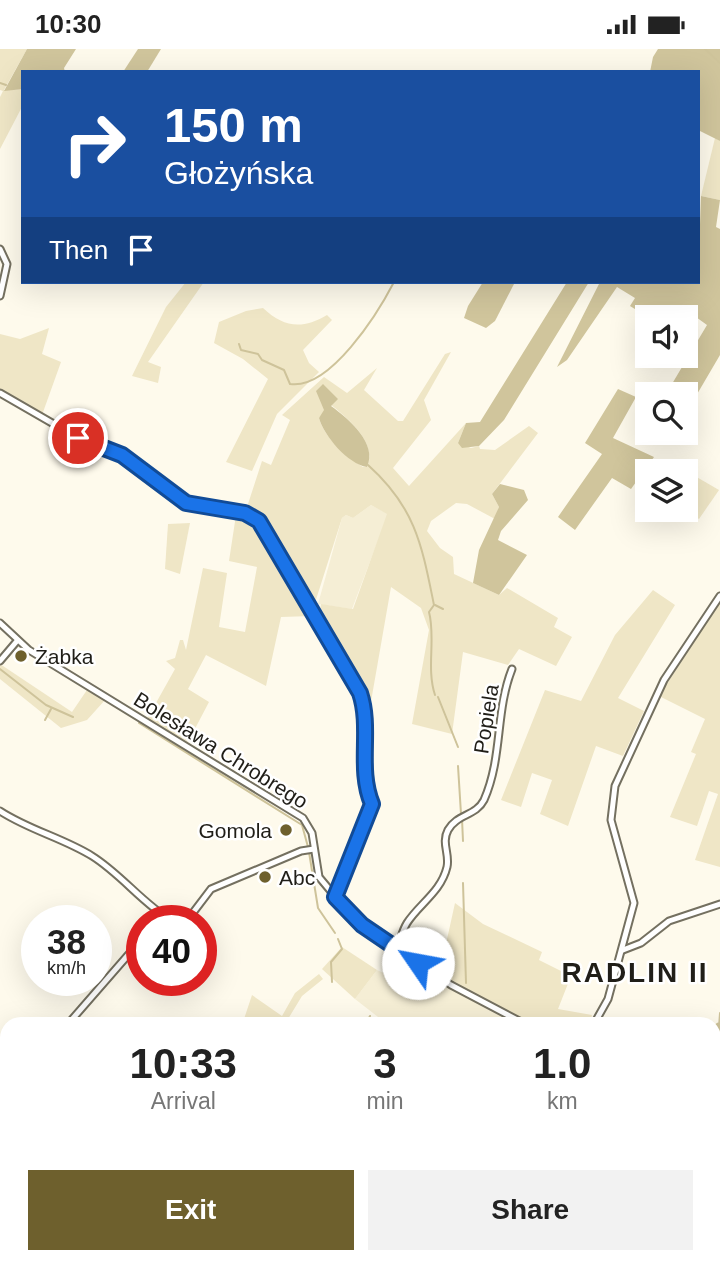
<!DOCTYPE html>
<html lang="en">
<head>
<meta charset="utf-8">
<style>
  :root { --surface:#fff; --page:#f2f2f2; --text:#222; --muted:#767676; --accent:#6e602d }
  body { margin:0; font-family:Arial,sans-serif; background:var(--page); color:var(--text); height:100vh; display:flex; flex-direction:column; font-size:26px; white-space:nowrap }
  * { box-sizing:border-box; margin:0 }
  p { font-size:23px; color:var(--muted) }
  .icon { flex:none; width:38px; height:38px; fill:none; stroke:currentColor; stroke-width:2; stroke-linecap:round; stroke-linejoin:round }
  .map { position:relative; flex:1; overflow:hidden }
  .sheet { position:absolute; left:0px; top:968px; width:721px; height:247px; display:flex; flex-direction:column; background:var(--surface); border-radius:21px 21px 0 0; box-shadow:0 7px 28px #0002 }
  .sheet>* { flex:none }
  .banner { position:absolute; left:21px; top:21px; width:679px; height:214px; border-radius:0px; box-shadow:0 7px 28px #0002; background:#1a4fa0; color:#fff; overflow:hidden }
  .fabs { position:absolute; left:635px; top:256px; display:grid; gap:14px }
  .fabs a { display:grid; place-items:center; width:63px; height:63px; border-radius:0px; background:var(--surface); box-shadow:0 7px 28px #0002; font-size:35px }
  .speed { position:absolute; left:21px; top:856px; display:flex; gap:14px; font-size:35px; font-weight:700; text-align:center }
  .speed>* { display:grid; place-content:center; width:91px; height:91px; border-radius:50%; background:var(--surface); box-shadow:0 7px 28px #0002; line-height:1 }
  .speed small { font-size:18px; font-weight:400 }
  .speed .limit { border:10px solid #d22; background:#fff; color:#111 }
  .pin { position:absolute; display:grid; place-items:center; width:60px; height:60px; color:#fff; margin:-30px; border:4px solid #fff; border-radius:50%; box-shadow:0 2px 7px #0007 }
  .me { position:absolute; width:77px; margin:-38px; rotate:303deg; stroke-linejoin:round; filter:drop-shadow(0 0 5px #0008) }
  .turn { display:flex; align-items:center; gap:24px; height:147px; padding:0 28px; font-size:32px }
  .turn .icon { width:91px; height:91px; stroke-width:2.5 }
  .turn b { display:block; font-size:49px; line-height:60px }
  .then { display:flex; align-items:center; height:66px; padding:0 28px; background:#0003; gap:14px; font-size:26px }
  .eta { display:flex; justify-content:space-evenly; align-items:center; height:119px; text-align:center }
  .eta b { font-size:42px; font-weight:700; line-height:49px }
  .cta { display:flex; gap:14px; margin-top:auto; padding:14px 28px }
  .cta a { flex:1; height:80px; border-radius:0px; background:var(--accent); color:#fff; font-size:28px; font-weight:700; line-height:80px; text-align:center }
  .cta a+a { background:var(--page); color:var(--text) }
  .status { display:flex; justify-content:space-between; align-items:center; height:49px; padding:0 35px; background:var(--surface); direction:ltr }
  .status svg { height:19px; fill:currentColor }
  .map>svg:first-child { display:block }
  .built { fill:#f5eed5 }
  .green { fill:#efe6c6; fill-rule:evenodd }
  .forest { fill:#d0c59c }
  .water { fill:#cec39a }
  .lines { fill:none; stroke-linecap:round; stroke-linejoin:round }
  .stream { stroke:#cec39a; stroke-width:2 }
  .river { stroke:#cec39a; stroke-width:9 }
  .minor-casing { stroke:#747060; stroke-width:9 }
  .minor { stroke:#fff; stroke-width:5 }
  .route-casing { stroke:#114b97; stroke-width:18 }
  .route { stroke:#1a73e8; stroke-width:12 }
  .poi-dot { fill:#6e602d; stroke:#fff; stroke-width:2.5 }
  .labels { text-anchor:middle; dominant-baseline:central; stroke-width:5; stroke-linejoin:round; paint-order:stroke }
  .poi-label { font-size:21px; fill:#201e18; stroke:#fff; text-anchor:start }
  .street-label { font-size:21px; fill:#201e18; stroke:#fff }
  .district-label { font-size:28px; font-weight:bold; letter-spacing:2px; fill:#201e18; stroke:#fff }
</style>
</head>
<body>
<div class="status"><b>10:30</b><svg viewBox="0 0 49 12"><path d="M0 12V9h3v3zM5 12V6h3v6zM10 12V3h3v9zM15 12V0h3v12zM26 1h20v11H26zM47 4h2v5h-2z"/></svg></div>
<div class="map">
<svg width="720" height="1213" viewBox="0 0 720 1213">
  <rect width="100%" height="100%" fill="#fefaec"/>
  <g class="built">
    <polygon points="371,456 388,465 352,560 318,555 342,469 346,466 353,469"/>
    <polygon points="400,906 455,942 519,975 387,975 355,950 377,921 388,926"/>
  </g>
  <g class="green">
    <polygon points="0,0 27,0 4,41 23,40 23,56 0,100 0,48 3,42 0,41"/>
    <polygon points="715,89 720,92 720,151 701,147"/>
    <polygon points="186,233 204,233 148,313 161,318 158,334 132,327 166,258"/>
    <path d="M263 259C283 278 302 281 327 266L332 271 303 301 309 314 319 323 277 365 252 422 226 413 268 330 243 310 214 294 219 273 246 262Z"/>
    <polygon points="49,279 42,305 61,313 42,366 0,340 0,285 20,290"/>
    <path d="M451 303 424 351 431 371 393 419 409 437 466 374 458 394 471 399 479 397 480 400 495 401 529 377 538 384 492 445 499 458 495 470 467 455 456 454 431 472 427 482 440 499 453 508 454 525 499 546 507 539 558 569 554 578 572 588 556 617 519 600 508 616 463 603 452 685 412 675 429 581 421 559 391 538 369 664 361 640 319 569 321 555 353 560 387 465 371 456 353 469 346 466 342 469 313 560 260 469 246 461 262 412 271 416 290 371 282 366 324 328 347 344 377 319 364 341 398 372H403L445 305ZM331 356C349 370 378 395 367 418H363C345 406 325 390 319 369Z"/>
    <polygon points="688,423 719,441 699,470 684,460"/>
    <polygon points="239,465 261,479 312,567 281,568 266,637 206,606 188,640 209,653 188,693 147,670 175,620 166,612 175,609 180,591 183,591 186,601 203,519 227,524 219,578 245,583 257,518 229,512 236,466"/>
    <polygon points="190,474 180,525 165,520 168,475"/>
    <polygon points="653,541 675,556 618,649 644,662 623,707 596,697 568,777 540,765 552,731 532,724 521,758 501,751 545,641 581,652 615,586"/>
    <polygon points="720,553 720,818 695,811 718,745 709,742 697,777 670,768 696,705 691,703 705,670 659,647"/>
    <polygon points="0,615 72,663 87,641 105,651 87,671 61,679 0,630"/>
    <polygon points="455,854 483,875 542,903 539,911 571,927 558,960 592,966 590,974 530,975 457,936 440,922"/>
    <polygon points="342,898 377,921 355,950 322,920"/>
    <polygon points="319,925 323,930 302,947 285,975 243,973 252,946 282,967 295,944"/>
  </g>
  <g class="forest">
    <polygon points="27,0 76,0 64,19 65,23 23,23 23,40 4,42"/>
    <polygon points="138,0 161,0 147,23 123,23"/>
    <polygon points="658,0 720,0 720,92 698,81 698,23 650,23 653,8"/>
    <polygon points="701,147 720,151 716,178 720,180 720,306 686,364 686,345 666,345 707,276 689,263 685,268 659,268 647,258 643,265 630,257 635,249 617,238 567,311 557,318 600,233 660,235 661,233 698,233"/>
    <polygon points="483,233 515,233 495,272 486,279 464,269 468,257"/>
    <polygon points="567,233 589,233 504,371 479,397 462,399 458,394 466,374 480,373"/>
    <polygon points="618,340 636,348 613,389 654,408 631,440 612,429 575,481 558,468 602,405 585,394"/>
    <polygon points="500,435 524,441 528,451 501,482 498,491 527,506 499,546 473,534 479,501 499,458 492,445"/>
  </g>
  <path class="water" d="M323 335 338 350 331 357C349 370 378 395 367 418 348 415 324 387 319 369L324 361 316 342Z"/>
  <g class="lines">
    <g class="stream">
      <polyline points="705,0 720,14"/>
      <polyline points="0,34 6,36"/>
      <path d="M239 295 241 301 258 305 262 311 284 321 290 335C330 341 378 264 394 233"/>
      <path d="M368 416C416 459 422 497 434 556L429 563C436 589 426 619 435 646"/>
      <polyline points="435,556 443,560"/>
      <polyline points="0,620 46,656 73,668"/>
      <polyline points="438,648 458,698"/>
      <polyline points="45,671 51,660"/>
      <polyline points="139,674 302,776 308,798"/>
      <polyline points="458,717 461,765"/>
      <polyline points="462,770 463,792"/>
      <polyline points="309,803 318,859 335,884"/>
      <polyline points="463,834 466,934"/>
      <polyline points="332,933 331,913 342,900 338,890"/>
      <polyline points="366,975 370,967"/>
      <polyline points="551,975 575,970 658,975"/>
      <polyline points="714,978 719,978 720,964"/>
      <polyline points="0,1084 7,1084"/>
    </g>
    <polyline class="river" points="719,978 720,979"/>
    <g class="minor-casing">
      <g id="minor">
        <polyline points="0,200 7,215 0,247"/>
        <path d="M0 344 78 389 107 397 122 406 186 454 245 464 259 472 360 644C371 681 357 719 372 755L335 848"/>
        <polyline points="0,574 29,601 303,769 312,784 319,828 349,864 372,884 451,936 525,975"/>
        <polyline points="0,612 17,592"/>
        <path d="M0 762C29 781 63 789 92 807 121 825 143 855 172 872"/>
        <polyline points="182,872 189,869 211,840 301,802 314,800"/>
        <path d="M397 900C400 892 402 882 407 874 419 855 441 843 447 818 450 805 441 794 448 781 457 765 476 767 484 751 503 708 495 663 512 620"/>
        <polyline points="623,901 641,894 669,872 720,855"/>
        <polyline points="68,975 142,890"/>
        <polyline points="594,975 608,950 634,854 611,771 615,737 664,631 720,547"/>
        <polyline points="0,998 7,1004"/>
        <polyline points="714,1014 720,1016"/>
        <polyline points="0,1183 7,1171"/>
        <polyline points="119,1208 120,1213"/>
        <polyline points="291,1213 300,1208"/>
        <polyline points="480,1213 482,1208"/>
        <polyline points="558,1213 565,1208"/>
      </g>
    </g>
    <use href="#minor" class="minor"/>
  </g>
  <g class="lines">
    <g class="route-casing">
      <path id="route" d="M78 389 122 406 186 454 245 464 259 472 360 644C372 680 357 719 372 755L335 848 362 876 418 914"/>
    </g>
    <use href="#route" class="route"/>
  </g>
  <g class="poi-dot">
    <circle cx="21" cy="607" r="7"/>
    <circle cx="286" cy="781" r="7"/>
    <circle cx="265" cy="828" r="7"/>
  </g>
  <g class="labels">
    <g class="poi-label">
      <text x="35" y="607">Żabka</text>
      <text x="272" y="781" text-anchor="end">Gomola</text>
      <text x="279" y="828">Abc</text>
    </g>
    <g class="street-label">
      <text transform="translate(486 670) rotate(-81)">Popiela</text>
      <text transform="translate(221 701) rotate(32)">Bolesława Chrobrego</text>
    </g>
    <g class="district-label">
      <text x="635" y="923">RADLIN II</text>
    </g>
  </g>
</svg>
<div class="fabs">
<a><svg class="icon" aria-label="sound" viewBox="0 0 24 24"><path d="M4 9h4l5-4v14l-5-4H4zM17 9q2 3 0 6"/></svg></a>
<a><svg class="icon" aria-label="search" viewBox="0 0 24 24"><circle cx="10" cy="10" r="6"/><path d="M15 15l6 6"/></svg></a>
<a><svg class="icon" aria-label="layers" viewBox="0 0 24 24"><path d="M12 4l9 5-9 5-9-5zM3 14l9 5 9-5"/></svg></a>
</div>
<div class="speed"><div>38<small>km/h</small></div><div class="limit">40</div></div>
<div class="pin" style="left:78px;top:389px;background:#d93025"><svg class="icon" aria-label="arrive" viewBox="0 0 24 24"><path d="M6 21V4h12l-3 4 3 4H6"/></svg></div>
<svg class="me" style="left:418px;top:914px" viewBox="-20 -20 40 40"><circle r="19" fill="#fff"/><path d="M0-13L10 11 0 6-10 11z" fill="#1a73e8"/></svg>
<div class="banner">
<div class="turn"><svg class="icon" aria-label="right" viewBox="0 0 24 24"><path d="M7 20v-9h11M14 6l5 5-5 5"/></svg><div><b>150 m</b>Głożyńska</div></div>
<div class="then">Then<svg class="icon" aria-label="arrive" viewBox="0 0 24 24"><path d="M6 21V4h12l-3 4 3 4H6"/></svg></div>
</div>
<section class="sheet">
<div class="eta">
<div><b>10:33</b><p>Arrival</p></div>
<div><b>3</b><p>min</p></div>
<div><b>1.0</b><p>km</p></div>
</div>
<div class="cta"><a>Exit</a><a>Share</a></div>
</section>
</div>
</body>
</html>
